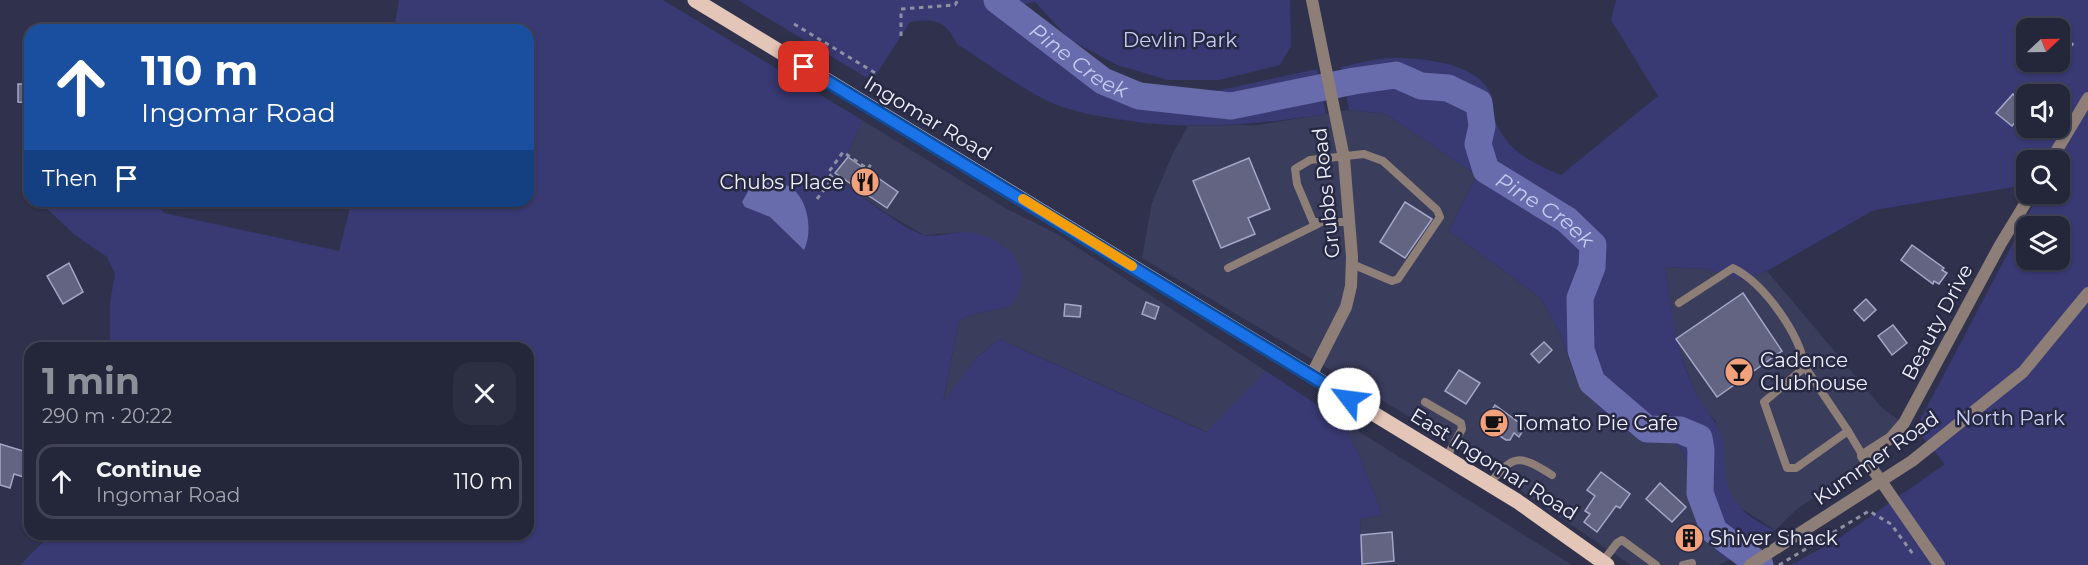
<!DOCTYPE html>
<html lang="en">
<head>
<meta charset="utf-8">
<style>
  :root { --surface:#24263a; --page:#2c2e42; --text:#f1f3f6; --muted:#a3a5af; --line:#414354; --accent:#8c9099 }
  body { margin:0; font-family:Montserrat,sans-serif; background:var(--page); color:var(--text); height:100vh; display:flex; flex-direction:column; font-size:22px; white-space:nowrap }
  * { box-sizing:border-box; margin:0 }
  p { font-size:20px; color:var(--muted) }
  .icon { flex:none; width:33px; height:33px; fill:none; stroke:currentColor; stroke-width:2; stroke-linecap:round; stroke-linejoin:round }
  .map { position:relative; flex:1; overflow:hidden }
  .panel { position:absolute; left:24px; top:342px; width:510px; height:198px; display:flex; flex-direction:column; background:var(--surface); border-radius:18px; box-shadow:0 2px 4px #0004,0 0 0 2px var(--line) }
  .panel>* { flex:none }
  .banner { position:absolute; left:24px; top:24px; width:510px; height:183px; border-radius:18px; box-shadow:0 2px 4px #0004,0 0 0 2px var(--line); background:#1a4fa0; color:#fff; overflow:hidden }
  .needle { width:39px; rotate:68deg }
  .tools { position:absolute; left:2016px; top:18px; display:grid; gap:12px }
  .tools a { display:grid; place-items:center; width:54px; height:54px; border-radius:12px; background:var(--surface); box-shadow:0 2px 4px #0004,0 0 0 2px var(--line); font-size:30px }
  .pin { position:absolute; display:grid; place-items:center; width:51px; height:51px; color:#fff; margin:-26px; border-radius:12px; box-shadow:0 3px 9px #0006 }
  .me { position:absolute; width:66px; margin:-33px; rotate:300deg; stroke-linejoin:round; filter:drop-shadow(0 0 4px #0008) }
  .turn { display:flex; align-items:center; gap:21px; height:126px; padding:0 18px; font-size:27px }
  .turn .icon { width:78px; height:78px; stroke-width:2.5 }
  .turn b { display:block; font-size:42px; line-height:51px }
  .then { display:flex; align-items:center; height:57px; padding:0 18px; background:#0003; gap:12px; font-size:22px }
  .round { display:grid; place-items:center; flex:none; width:63px; height:63px; border-radius:18px; background:var(--page) }
  .overview { display:flex; align-items:center; justify-content:space-between; height:102px; padding:0 18px }
  h1 { font-size:36px; font-weight:700; line-height:45px; color:var(--accent) }
  ul { padding:0; list-style:none }
  li { display:flex; align-items:center; gap:18px; height:75px; margin:0 12px 9px; padding:0 6px; border:3px solid var(--line); border-radius:18px }
  li div { flex:1 }
  li b { display:block; font-size:22px }
  li em { font-style:normal }
  .map>svg:first-child { display:block }
  .built { fill:#3b3d5d }
  .green { fill:#393973; fill-rule:evenodd }
  .water { fill:#686bac }
  .lines { fill:none; stroke-linecap:round; stroke-linejoin:round }
  .river { stroke:#686bac; stroke-width:27 }
  .building { fill:#626482; stroke:#a4a7c8; stroke-width:1.5 }
  .path { stroke:#8e90a4; stroke-width:3; stroke-dasharray:4.5 4.5; stroke-linecap:butt }
  .service { stroke:#8d7e77; stroke-width:8 }
  .minor { stroke:#8d7e77; stroke-width:12 }
  .tertiary { stroke:#8d7e77; stroke-width:12 }
  .primary { stroke:#e4c6b8; stroke-width:15 }
  .route-casing { stroke:#114b97; stroke-width:15 }
  .route { stroke:#1a73e8; stroke-width:10 }
  .slow { stroke:#f59e0b; stroke-width:10 }
  .labels { text-anchor:middle; dominant-baseline:central; stroke-width:5; stroke-linejoin:round; paint-order:stroke }
  .park-label { font-size:20px; fill:#c9ccf2; stroke:#272842 }
  .street-label { font-size:20px; fill:#eeeffd; stroke:#272842 }
  .poi-label { font-size:20px; fill:#eeeffd; stroke:#272842; text-anchor:start }
  .water-label { font-size:21px; font-style:italic; fill:#c6caef; stroke:#272842 }
</style>
</head>
<body>
<div class="map">
<svg width="2088" height="565" viewBox="0 0 2088 565">
  <rect width="100%" height="100%" fill="#30324d"/>
  <g class="built">
    <polygon points="1349,110 1386,114 1477,175 1449,231 1541,298 1559,331 1575,375 1660,440 1674,443 1682,450 1687,464 1695,518 1704,539 1727,561 1719,565 1631,565 1420,423 1142,258 1152,203 1172,155 1188,126 1259,125"/>
    <polygon points="862,120 1007,209 1057,234 1266,371 1207,432 999,339 975,359 943,403 959,320 975,314 1011,306 1003,245 965,232 924,235 886,213 832,175 848,153"/>
    <polygon points="1665,267 1706,269 1743,280 1767,271 1882,408 1899,420 1891,431 1878,440 1885,450 1797,509 1775,530 1736,505 1727,488 1716,421 1703,407 1692,385 1675,337"/>
    <polygon points="1342,421 1572,565 1362,565 1360,519 1382,515 1362,462"/>
  </g>
  <g class="green">
    <path d="M399 0H663L862 120 848 153 833 174 835 177C854 190 904 230 924 235 937 238 952 231 966 232 1006 236 1039 268 1011 306L975 314 959 320 943 402 975 359 999 339 1206 432 1266 371 1342 421 1362 462 1382 515 1360 519 1362 565H20L51 534H528V348H110V302L115 274 107 257 75 235 39 201H154L164 213 339 251 352 201H528V30H394Z"/>
    <path d="M738 0H1290L1291 46 1280 65 1219 80H1168L1117 65 1069 39 1035 2 1020 5 1078 64 1135 93 1193 96 1317 69 1326 114C1255 125 1188 131 1117 119 1095 116 1070 111 1050 102 1018 87 987 63 957 44 946 20 934 18 910 22L872 81Z"/>
    <path d="M1616 0H2088V565H1791L1838 539 1945 464 1919 433 1920 420 2039 194H2060V160H2026V185L1874 210 1767 271 1743 280 1706 269 1665 267C1671 308 1676 349 1693 387 1701 405 1714 417 1721 434 1725 444 1724 456 1724 466 1727 500 1744 517 1775 530L1727 561 1704 539 1695 518 1687 464 1682 450 1674 443 1640 437 1610 423 1575 375 1559 331 1541 298 1449 231 1477 175 1386 114 1349 110 1341 67C1357 64 1375 58 1391 58 1421 58 1472 62 1489 90 1493 97 1491 109 1494 117 1504 149 1531 163 1561 175L1658 96 1611 20ZM2026 28H2060V62H2026ZM2026 94H2060V128H2026ZM2026 226H2060V260H2026Z"/>
  </g>
  <path class="water" d="M759 182C768 183 780 182 788 186 809 197 813 232 804 250L770 217 745 207 742 202 750 188Z"/>
  <g class="lines">
    <path class="river" id="s1" d="M997 0 1103 81 1139 96 1231 106 1354 81 1396 75 1421 86 1448 88 1479 103 1482 126 1478 144 1486 170 1567 220 1593 245 1592 267 1580 298 1581 350 1592 382 1647 429 1680 430 1699 438 1701 450 1700 493 1714 531 1760 565"/>
  </g>
  <g class="building">
    <polygon points="2060,33 2073,44 2060,61"/>
    <polygon points="18,84 30,84 30,103 18,102"/>
    <polygon points="2013,94 2026,109 2012,126 1996,113"/>
    <polygon points="848,157 898,192 887,208 835,173"/>
    <polygon points="1249,158 1270,209 1248,218 1255,234 1221,248 1193,181"/>
    <polygon points="1405,202 1432,219 1405,258 1380,242"/>
    <polygon points="1912,245 1944,268 1942,270 1947,273 1939,284 1934,281 1933,284 1901,260"/>
    <polygon points="69,263 83,292 63,304 47,276"/>
    <polygon points="1743,293 1782,351 1717,397 1676,339"/>
    <polygon points="1866,299 1876,310 1864,321 1854,310"/>
    <polygon points="1146,302 1159,307 1155,319 1142,314"/>
    <polygon points="1065,304 1081,306 1080,317 1064,316"/>
    <polygon points="1893,325 1907,343 1892,355 1878,336"/>
    <polygon points="1544,342 1552,350 1539,363 1531,354"/>
    <polygon points="1459,370 1480,383 1466,404 1445,391"/>
    <polygon points="1495,405 1525,427 1519,437 1514,433 1510,440 1506,440 1482,425"/>
    <polygon points="0,444 30,453 30,479 14,474 10,488 0,485"/>
    <polygon points="1601,472 1630,494 1620,508 1616,506 1597,532 1584,522 1590,514 1585,511 1595,496 1587,490"/>
    <polygon points="1660,483 1686,507 1672,522 1646,499"/>
    <polygon points="1392,532 1394,561 1362,564 1361,535"/>
  </g>
  <g class="lines">
    <g class="path">
      <polyline points="794,24 877,74"/>
      <polyline points="901,36 901,9 955,5 958,0"/>
      <polyline points="817,199 833,178 828,173 843,152 868,169 871,164"/>
      <polyline points="1779,565 1869,511 1891,524 1913,554"/>
    </g>
    <g class="service">
      <polyline points="1350,222 1313,222 1297,184 1295,169 1310,160 1364,154 1383,161 1437,210 1440,217 1398,279 1392,281 1352,264"/>
      <polyline points="1228,268 1318,224"/>
      <path d="M1679 303 1733 268C1764 283 1799 333 1805 367L1764 402 1787 468H1796L1848 431 1863 456"/>
      <polyline points="1805,367 1848,431"/>
      <polyline points="1425,402 1461,423 1462,429 1446,458"/>
      <path d="M1489 484C1514 454 1519 454 1552 475"/>
      <polyline points="1603,561 1617,543 1622,540 1656,565"/>
      <polyline points="1683,565 1692,563"/>
    </g>
    <g class="minor">
      <polyline points="2051,160 2088,98"/>
      <polyline points="1881,481 1863,456 1891,438 1904,423 2000,245 2031,194"/>
    </g>
    <g class="tertiary">
      <polyline points="1311,376 1346,307 1351,286 1352,257 1344,158 1312,0"/>
      <polyline points="1881,481 1939,565"/>
      <polyline points="1750,565 1912,461 2023,372 2088,293"/>
    </g>
    <polyline class="primary" points="695,0 1517,501 1607,565"/>
  </g>
  <g class="lines">
    <g class="route-casing">
      <polyline id="route" points="804,67 1349,399"/>
    </g>
    <use href="#route" class="route"/>
    <polyline class="slow" points="1023,199 1132,266"/>
  </g>
  <defs>
    <g id="restaurant-disc" transform="scale(1.5)"><circle r="9.5" fill="#f1a17c" stroke="#272842"/><path d="M-5-6h1v4h1v-4h1v4h1v-4h1v5L-1.5 .5V6h-2V.5L-5-1ZM5-6V6H3V1.5H1.5Q1.5-4 5-6Z" fill="#111"/></g>
    <g id="bar-disc" transform="scale(1.5)"><circle r="9.5" fill="#f1a17c" stroke="#272842"/><path d="M-6-5H6L.8 .8V4.5H3.5V6h-7V4.5H-.8V.8Z" fill="#111"/></g>
    <g id="cafe-disc" transform="scale(1.5)"><circle r="9.5" fill="#f1a17c" stroke="#272842"/><path d="M-5.5-4.5H6V0H3Q3 3.5 0 3.5H-2.5Q-5.5 3.5-5.5 0ZM3-3.2v2h1.7v-2ZM-6 4.5H4V6H-6Z" fill="#111"/></g>
    <g id="building-disc" transform="scale(1.5)"><circle r="9.5" fill="#f1a17c" stroke="#272842"/><path d="M-4-6H4V6H1V3H-1V6H-4ZM-2.5-4.3h1.7v1.8h-1.7ZM.8-4.3h1.7v1.8H.8ZM-2.5-1h1.7V.8h-1.7ZM.8-1h1.7V.8H.8Z" fill="#111"/></g>
  </defs>
  <g fill-rule="evenodd">
    <use href="#restaurant-disc" x="865" y="182"/>
    <use href="#bar-disc" x="1739" y="372"/>
    <use href="#cafe-disc" x="1494" y="423"/>
    <use href="#building-disc" x="1689" y="538"/>
  </g>
  <g class="labels">
    <g class="park-label">
      <text x="1180" y="40">Devlin Park</text>
      <text x="2010" y="418">North Park</text>
    </g>
    <g class="street-label">
      <text transform="translate(928 118) rotate(31)">Ingomar Road</text>
      <text transform="translate(1326 193) rotate(-96)">Grubbs Road</text>
      <text transform="translate(1937 322) rotate(-62)">Beauty Drive</text>
      <text transform="translate(1876 458) rotate(-35)">Kummer Road</text>
      <text transform="translate(1494 464) rotate(32)">East Ingomar Road</text>
    </g>
    <g class="poi-label">
      <text x="844" y="182" text-anchor="end">Chubs Place</text>
      <text x="1760" y="360">Cadence<tspan x="1760" dy="23">Clubhouse</tspan></text>
      <text x="1515" y="423">Tomato Pie Cafe</text>
      <text x="1710" y="538">Shiver Shack</text>
    </g>
    <g class="water-label">
      <text stroke="none"><textPath href="#s1" startOffset="102">Pine Creek</textPath></text>
      <text stroke="none"><textPath href="#s1" startOffset="662">Pine Creek</textPath></text>
    </g>
  </g>
</svg>
<div class="tools">
<a><svg class="needle" viewBox="-14 -14 28 28"><path d="M0-13l5 13h-10z" fill="#e53935"/><path d="M0 13l5-13h-10z" fill="#a3a5af"/></svg></a>
<a><svg class="icon" aria-label="sound" viewBox="0 0 24 24"><path d="M4 9h4l5-4v14l-5-4H4zM17 9q2 3 0 6"/></svg></a>
<a><svg class="icon" aria-label="search" viewBox="0 0 24 24"><circle cx="10" cy="10" r="6"/><path d="M15 15l6 6"/></svg></a>
<a><svg class="icon" aria-label="layers" viewBox="0 0 24 24"><path d="M12 4l9 5-9 5-9-5zM3 14l9 5 9-5"/></svg></a>
</div>
<div class="pin" style="left:804px;top:67px;background:#d93025"><svg class="icon" aria-label="arrive" viewBox="0 0 24 24"><path d="M6 21V4h12l-3 4 3 4H6"/></svg></div>
<svg class="me" style="left:1349px;top:399px" viewBox="-20 -20 40 40"><circle r="19" fill="#fff"/><path d="M0-13L10 11 0 6-10 11z" fill="#1a73e8"/></svg>
<div class="banner">
<div class="turn"><svg class="icon" aria-label="ahead" viewBox="0 0 24 24"><path d="M12 20V5M6 11l6-6 6 6"/></svg><div><b>110 m</b>Ingomar Road</div></div>
<div class="then">Then<svg class="icon" aria-label="arrive" viewBox="0 0 24 24"><path d="M6 21V4h12l-3 4 3 4H6"/></svg></div>
</div>
<section class="panel">
<div class="overview"><div><h1>1 min</h1><p>290 m · 20:22</p></div><a class="round"><svg class="icon" aria-label="close" viewBox="0 0 24 24"><path d="M6 6l12 12M18 6L6 18"/></svg></a></div>
<ul>
<li><svg class="icon" aria-label="ahead" viewBox="0 0 24 24"><path d="M12 20V5M6 11l6-6 6 6"/></svg><div><b>Continue</b><p>Ingomar Road</p></div><em>110 m</em></li>
</ul>
</section>
</div>
</body>
</html>
